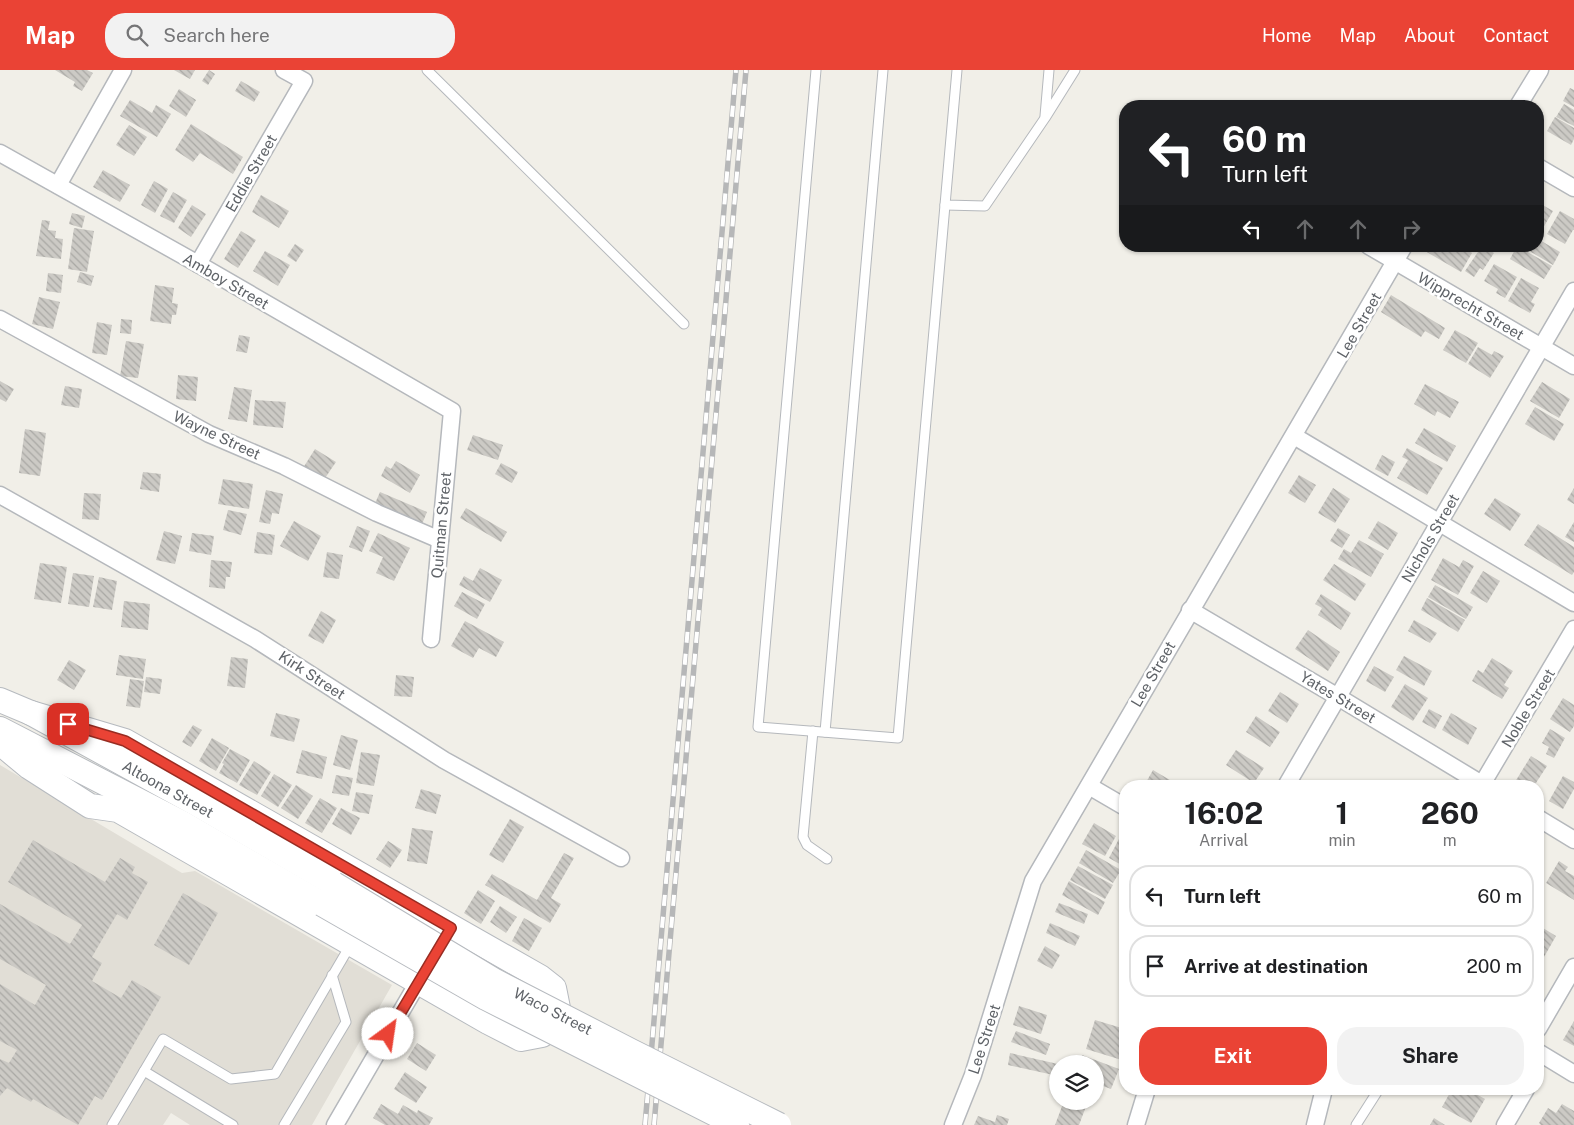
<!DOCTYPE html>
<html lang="en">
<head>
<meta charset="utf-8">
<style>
  :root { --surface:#fff; --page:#f2f2f2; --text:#202124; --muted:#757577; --line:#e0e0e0; --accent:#ea4335 }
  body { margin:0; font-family:"Public Sans",sans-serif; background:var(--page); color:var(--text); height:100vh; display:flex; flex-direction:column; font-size:19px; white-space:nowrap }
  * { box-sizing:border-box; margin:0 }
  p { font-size:16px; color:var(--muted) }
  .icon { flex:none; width:28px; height:28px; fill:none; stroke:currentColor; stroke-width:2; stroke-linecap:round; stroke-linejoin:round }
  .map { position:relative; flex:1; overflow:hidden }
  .panel { position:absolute; left:1119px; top:710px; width:425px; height:315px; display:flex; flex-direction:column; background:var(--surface); border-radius:20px; box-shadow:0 1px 4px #0004 }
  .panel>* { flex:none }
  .hud { position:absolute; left:1119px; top:30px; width:425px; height:152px; border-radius:20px; box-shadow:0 1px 4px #0004; background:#202124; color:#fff; overflow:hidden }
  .buttons { position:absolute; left:1049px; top:985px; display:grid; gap:10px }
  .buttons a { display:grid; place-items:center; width:55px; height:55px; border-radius:50%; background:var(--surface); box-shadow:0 1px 4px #0004; font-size:25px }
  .pin { position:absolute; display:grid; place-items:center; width:42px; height:42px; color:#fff; margin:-21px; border-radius:10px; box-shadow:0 2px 8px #0006 }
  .me { position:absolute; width:55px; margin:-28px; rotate:31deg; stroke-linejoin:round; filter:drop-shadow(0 0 4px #0008) }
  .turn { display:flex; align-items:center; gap:18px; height:105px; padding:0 20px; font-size:22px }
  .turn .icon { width:65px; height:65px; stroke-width:2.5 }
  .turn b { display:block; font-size:35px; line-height:42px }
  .lanes { display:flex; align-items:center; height:48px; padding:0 20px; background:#0003; justify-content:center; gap:25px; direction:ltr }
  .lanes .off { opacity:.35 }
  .eta { display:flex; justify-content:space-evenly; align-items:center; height:85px; text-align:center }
  .eta b { font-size:30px; font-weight:700; line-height:35px }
  .primary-button { display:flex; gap:10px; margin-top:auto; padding:10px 20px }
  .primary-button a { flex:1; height:58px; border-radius:20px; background:var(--accent); color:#fff; font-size:20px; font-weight:700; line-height:58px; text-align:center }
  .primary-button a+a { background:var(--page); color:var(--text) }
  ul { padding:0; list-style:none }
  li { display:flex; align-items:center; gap:15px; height:62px; margin:0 10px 8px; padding:0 10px; border:2px solid var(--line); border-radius:20px }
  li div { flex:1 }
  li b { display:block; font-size:19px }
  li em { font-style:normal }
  header { display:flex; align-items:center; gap:30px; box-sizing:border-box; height:70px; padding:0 25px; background:var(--accent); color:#fff }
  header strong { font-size:24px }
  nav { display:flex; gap:28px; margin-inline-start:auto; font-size:18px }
  .search { width:350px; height:45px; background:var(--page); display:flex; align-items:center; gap:12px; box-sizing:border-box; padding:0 18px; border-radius:20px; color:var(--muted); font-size:19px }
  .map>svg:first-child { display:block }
  .education { fill:#e1ded6 }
  .building { fill:url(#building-back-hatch) }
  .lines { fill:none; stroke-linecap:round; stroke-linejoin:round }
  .lane-casing { stroke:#b5b8bc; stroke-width:11 }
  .street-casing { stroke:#b5b8bc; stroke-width:19 }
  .secondary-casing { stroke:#b6babf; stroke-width:26 }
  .lane { stroke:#fff; stroke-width:9 }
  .street { stroke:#fff; stroke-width:16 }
  .secondary { stroke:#fff; stroke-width:24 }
  .rail-casing { stroke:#b6b7b8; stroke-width:5.5 }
  .rail { stroke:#fff; stroke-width:4; stroke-dasharray:11; stroke-linecap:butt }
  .secondary-bridge-casing { stroke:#b6babf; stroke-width:26; stroke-linecap:butt }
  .secondary-bridge { stroke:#fff; stroke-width:24 }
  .route-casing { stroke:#982c22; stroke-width:12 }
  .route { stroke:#ea4335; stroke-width:9 }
  .labels { text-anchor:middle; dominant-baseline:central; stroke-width:5; stroke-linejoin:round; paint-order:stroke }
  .street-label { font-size:15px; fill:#5f6368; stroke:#fff }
</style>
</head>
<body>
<header>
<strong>Map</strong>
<div class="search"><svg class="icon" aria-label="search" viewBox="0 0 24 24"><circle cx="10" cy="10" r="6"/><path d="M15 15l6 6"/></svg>Search here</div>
<nav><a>Home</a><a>Map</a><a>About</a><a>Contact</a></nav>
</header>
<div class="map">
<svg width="1574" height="1055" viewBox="0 0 1574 1055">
  <defs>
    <pattern id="building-back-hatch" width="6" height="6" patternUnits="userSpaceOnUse" patternTransform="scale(1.25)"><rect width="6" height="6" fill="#cccac5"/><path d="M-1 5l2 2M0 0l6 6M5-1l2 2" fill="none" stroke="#a9a8a4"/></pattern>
  </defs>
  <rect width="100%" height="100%" fill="#f1efe8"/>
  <polygon class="education" points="0,695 182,803 195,801 392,915 312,1055 190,1055 171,1043 163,1055 0,1055"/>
  <g class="building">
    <polygon points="55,0 87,0 93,3 82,21 73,16 75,12"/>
    <polygon points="174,0 195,0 190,9"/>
    <polygon points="209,0 215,4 208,15 202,11"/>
    <polygon points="241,11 260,22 254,32 235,21"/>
    <polygon points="1570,18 1574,20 1574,37 1563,31"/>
    <polygon points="179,19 196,30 186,47 169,36"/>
    <polygon points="130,30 152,43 156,35 171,44 157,67 120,46"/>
    <polygon points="1564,34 1574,40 1574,56 1556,47"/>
    <polygon points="1555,47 1574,58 1574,69 1571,75 1547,61"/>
    <polygon points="191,54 243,87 233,104 200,83 193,92 175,80"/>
    <polygon points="129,55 147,67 134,86 116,75"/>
    <polygon points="103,100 130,115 120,132 93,117"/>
    <polygon points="154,111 168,119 155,143 141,135"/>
    <polygon points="173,122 187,130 174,153 160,146"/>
    <polygon points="261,125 289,141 279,158 252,142"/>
    <polygon points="1538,126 1541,129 1539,133 1553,141 1543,158 1538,155"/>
    <polygon points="192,135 206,144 191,167 178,158"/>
    <polygon points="1560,141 1574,149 1574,160 1573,160 1565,174 1547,164"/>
    <polygon points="72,143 85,146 82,158 69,154"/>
    <polygon points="42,150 50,151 48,160 56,161 55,168 63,169 61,189 36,186"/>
    <polygon points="74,158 94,161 87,202 68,199"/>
    <polygon points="241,161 256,170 238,198 224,189"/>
    <polygon points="1538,169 1560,182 1553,195 1521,176 1538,176"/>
    <polygon points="295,174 304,180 296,192 287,186"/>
    <polygon points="1428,176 1460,176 1472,183 1461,202 1425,181"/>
    <polygon points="1482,176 1494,183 1483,200 1480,198 1474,207 1465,201"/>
    <polygon points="1517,176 1552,196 1544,209 1510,189"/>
    <polygon points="265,181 290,195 278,216 253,201"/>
    <polygon points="1494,194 1517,207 1505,228 1496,223 1498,219 1484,211"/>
    <polygon points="80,202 94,206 91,216 77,212"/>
    <polygon points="48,203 63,205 61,223 46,221"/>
    <polygon points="1521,208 1539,218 1531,232 1535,234 1530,243 1508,231"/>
    <polygon points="155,215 174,218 172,233 178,234 176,245 172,245 171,254 150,251"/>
    <polygon points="1391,225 1445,258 1439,269 1425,261 1421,267 1381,242"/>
    <polygon points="39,227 60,232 53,259 32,254"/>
    <polygon points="121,249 132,250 131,264 120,263"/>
    <polygon points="97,252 112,255 107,285 92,283"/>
    <polygon points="1455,260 1478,273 1466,293 1443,280"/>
    <polygon points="239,265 250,267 247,283 236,281"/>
    <polygon points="126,271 144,274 138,308 120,306"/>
    <polygon points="1478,277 1492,285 1494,281 1504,286 1490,308 1468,294"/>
    <polygon points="178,305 198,307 196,331 176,329"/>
    <polygon points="0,311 14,319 6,332 0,329"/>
    <polygon points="1542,312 1570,329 1559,348 1530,331"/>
    <polygon points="1425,314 1459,332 1450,348 1437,341 1435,346 1414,334"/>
    <polygon points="65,316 82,319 79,338 61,335"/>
    <polygon points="234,317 252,320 247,352 228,349"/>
    <polygon points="255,330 286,332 283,358 253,355"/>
    <polygon points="1535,337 1564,354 1554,371 1525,354"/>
    <polygon points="1424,358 1456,376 1447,392 1415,373"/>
    <polygon points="25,359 46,363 40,406 19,403"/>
    <polygon points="473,365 503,375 498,390 467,380"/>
    <polygon points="1407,378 1443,398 1427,425 1397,408 1408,390 1402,387"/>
    <polygon points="315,379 336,392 323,411 303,398"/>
    <polygon points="1382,385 1395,392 1388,406 1375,399"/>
    <polygon points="396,391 420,405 410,423 381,406 386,396 391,399"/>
    <polygon points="501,393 518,402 512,413 495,404"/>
    <polygon points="143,402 161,404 159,422 140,419"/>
    <polygon points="1299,405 1316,415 1305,433 1288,423"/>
    <polygon points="223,409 253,414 249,439 218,434"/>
    <polygon points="1333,418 1350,429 1335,453 1318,443"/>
    <polygon points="1574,418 1574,434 1567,430"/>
    <polygon points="266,420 283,424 279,444 272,443 270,454 259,452"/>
    <polygon points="380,422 427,442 422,454 373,438"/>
    <polygon points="84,423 101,424 99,450 82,449"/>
    <polygon points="1495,428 1521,444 1510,461 1484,444"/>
    <polygon points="466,438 507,462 501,472 460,448"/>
    <polygon points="228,440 247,444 241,465 223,460"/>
    <polygon points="294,451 321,466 308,491 280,476"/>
    <polygon points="1378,451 1398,463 1388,480 1368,468"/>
    <polygon points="1574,452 1574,472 1565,467"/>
    <polygon points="1538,454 1574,477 1574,502 1572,505 1524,475"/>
    <polygon points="357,456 370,461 362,482 349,477"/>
    <polygon points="1338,458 1350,465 1342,478 1330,471"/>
    <polygon points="164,461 182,466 175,494 156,490"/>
    <polygon points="257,462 275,465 272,485 254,483"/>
    <polygon points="192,463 214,466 211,485 189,481"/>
    <polygon points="378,463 410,478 394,511 376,503 383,487 369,481"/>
    <polygon points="1359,470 1384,484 1371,507 1338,489 1344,479 1351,483"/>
    <polygon points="327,482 343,485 339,509 323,507"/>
    <polygon points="1443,488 1459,497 1463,490 1474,496 1458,525 1431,510"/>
    <polygon points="211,490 232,492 230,507 226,507 225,519 209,517"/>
    <polygon points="40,493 67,497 61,533 34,529"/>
    <polygon points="1334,494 1366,514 1355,531 1323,510"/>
    <polygon points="480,498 502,510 490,532 459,515 464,506 473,511"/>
    <polygon points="1483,501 1500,511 1487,533 1470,523"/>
    <polygon points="73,503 94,506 89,537 68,534"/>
    <polygon points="99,507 117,511 112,540 93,537"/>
    <polygon points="1435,515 1473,537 1466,549 1428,527"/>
    <polygon points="462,522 485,534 477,549 454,536"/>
    <polygon points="1321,524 1351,543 1341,560 1318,545 1322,538 1315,534"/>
    <polygon points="1427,528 1465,550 1458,562 1421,540"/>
    <polygon points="124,531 150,534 148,560 121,557"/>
    <polygon points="321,541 336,550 323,574 308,566"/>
    <polygon points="1414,550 1437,563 1430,573 1408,561"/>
    <polygon points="465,551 504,572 496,587 479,578 473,588 451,576"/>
    <polygon points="1308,560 1340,582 1328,601 1295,579"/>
    <polygon points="119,585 146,589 143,609 116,605"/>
    <polygon points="1404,586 1432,601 1424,616 1396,600"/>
    <polygon points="231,587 248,589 245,618 227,616"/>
    <polygon points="1492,588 1513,601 1504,615 1509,618 1502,629 1472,611 1478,600 1483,603"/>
    <polygon points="69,590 86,600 74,620 57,610"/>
    <polygon points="1374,596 1394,607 1385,622 1366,611"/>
    <polygon points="396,605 414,607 412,627 394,626"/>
    <polygon points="146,607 162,609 160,624 144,622"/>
    <polygon points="130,609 144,611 140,638 126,636"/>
    <polygon points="1405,614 1428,628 1413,651 1391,637"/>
    <polygon points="1280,622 1299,634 1287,653 1268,641"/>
    <polygon points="1563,628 1574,635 1574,656 1570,662 1550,649"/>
    <polygon points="1429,639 1442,646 1435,659 1422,652"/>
    <polygon points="276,643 300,649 294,672 270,666"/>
    <polygon points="1451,643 1477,658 1468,675 1442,660"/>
    <polygon points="1256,646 1280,662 1270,677 1246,662"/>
    <polygon points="193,655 202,660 191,677 182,672"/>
    <polygon points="1550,659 1565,668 1554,688 1546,684 1549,677 1542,673"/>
    <polygon points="341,665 358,670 350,700 333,695"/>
    <polygon points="212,668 229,678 216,701 199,691"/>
    <polygon points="230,679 250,690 237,713 219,703 224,694 222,693"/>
    <polygon points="302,680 327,687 322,709 296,703"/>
    <polygon points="1236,680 1264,698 1254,713 1226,695"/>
    <polygon points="361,682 380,685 374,716 356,713"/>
    <polygon points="1531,686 1547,696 1534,716 1521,716 1515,712"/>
    <polygon points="254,691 271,702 257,725 239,715"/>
    <polygon points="1153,700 1180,716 1144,716"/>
    <polygon points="274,704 292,715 278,737 261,726"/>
    <polygon points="336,705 353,708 349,726 332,723"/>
    <polygon points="1563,706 1574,712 1574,719 1563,739 1549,731"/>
    <polygon points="296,715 313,726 298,749 281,738"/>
    <polygon points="421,719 441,725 436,744 415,738"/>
    <polygon points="356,722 373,725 369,744 352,741"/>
    <polygon points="320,728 337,738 322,763 305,753"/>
    <polygon points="341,738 360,748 351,765 332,754"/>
    <polygon points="510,749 524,757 503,793 489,785"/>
    <polygon points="1094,753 1116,766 1105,786 1082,774"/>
    <polygon points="412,758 433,761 427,794 407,791"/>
    <polygon points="1120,767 1125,770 1125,797 1109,788"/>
    <polygon points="33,770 105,812 120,788 135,797 132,803 148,812 127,850 117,844 92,887 102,893 92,911 121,928 132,910 161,927 102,1030 95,1026 78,1055 33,1029 31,1032 7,1018 0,1026 0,989 9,993 17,980 0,971 0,914 35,935 46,915 0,889 0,834 70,874 82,855 8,812"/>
    <polygon points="388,771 402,780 390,798 376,789"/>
    <polygon points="1086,780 1121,800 1113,813 1079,793"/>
    <polygon points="564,783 574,788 551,828 561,834 550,853 485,815 492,804 537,830"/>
    <polygon points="1559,791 1568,797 1565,801 1574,806 1574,830 1546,813"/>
    <polygon points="1078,796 1113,815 1105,829 1070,810"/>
    <polygon points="1069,811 1105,832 1098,845 1062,825"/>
    <polygon points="478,820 495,831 481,854 464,843"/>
    <polygon points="183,823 218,843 189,895 154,875"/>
    <polygon points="1059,833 1088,844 1084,854 1055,842"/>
    <polygon points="500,836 517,847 506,863 490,852"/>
    <polygon points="524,848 542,858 529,881 512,871"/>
    <polygon points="1050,853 1080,866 1075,876 1046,863"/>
    <polygon points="1538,855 1556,866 1544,887 1538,883"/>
    <polygon points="1045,876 1060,885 1052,899 1037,891"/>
    <polygon points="1019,936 1047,945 1041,964 1013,955"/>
    <polygon points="1095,950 1125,959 1125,991 1086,979"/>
    <polygon points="1574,951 1574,976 1563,970"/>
    <polygon points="1016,961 1050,974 1046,985 1011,972"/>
    <polygon points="417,973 436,985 426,1001 407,989"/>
    <polygon points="1010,983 1058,994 1058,1006 1008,995"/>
    <polygon points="1082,985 1119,999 1111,1019 1095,1013 1095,994 1079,994"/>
    <polygon points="405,1002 427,1017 416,1033 394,1019"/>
    <polygon points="1452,1019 1467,1019 1485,1029 1471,1053 1442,1037"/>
    <polygon points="1064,1031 1088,1031 1079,1055 1055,1055"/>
    <polygon points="381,1034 398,1044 403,1035 417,1043 418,1040 433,1048 429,1055 385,1055 373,1048"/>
    <polygon points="1562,1034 1574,1041 1574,1055 1541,1055 1539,1053 1548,1038 1556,1043"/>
    <polygon points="997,1045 1009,1049 1007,1055 974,1055 978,1046 995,1052"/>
    <polygon points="1434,1048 1445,1055 1430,1055"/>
  </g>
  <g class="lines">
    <g class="lane-casing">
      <g id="lane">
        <polyline points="427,0 684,254"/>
        <polyline points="816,0 758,657 898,668 945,135"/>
        <polyline points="957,0 945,135 985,136 1045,48 1075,0"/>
        <polyline points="1045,46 1049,0"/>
        <polyline points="813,661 803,767 807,775 827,789"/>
        <polyline points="825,662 883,0"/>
        <polyline points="144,1001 233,1055"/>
        <polyline points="112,1055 163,969 231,1009 275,1004 351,874"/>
        <polyline points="284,1055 346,952 332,905"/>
        <polyline points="1356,1055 1379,1019"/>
      </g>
    </g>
    <g class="street-casing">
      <g id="street">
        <polyline points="1518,36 1540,0"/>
        <polyline points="0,83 198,194 452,341 431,569"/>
        <polyline points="1538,97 1574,118"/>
        <polyline points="58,115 123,0"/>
        <polyline points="1369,176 1574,296"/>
        <polyline points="198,194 304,11 284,0"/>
        <polyline points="0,249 209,364 284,396 377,443 440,470"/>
        <polyline points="1294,366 1574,533"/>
        <polyline points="0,425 255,569 444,690 621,788"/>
        <polyline points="1190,540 1338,627 1485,716"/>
        <polyline points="1089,716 1125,737"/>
        <polyline points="1286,716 1574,221"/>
        <polyline points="1481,716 1574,559"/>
        <polyline points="1538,748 1574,770"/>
        <polyline points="1538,959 1574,897"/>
        <polyline points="1538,982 1574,1004"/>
        <polyline points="335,1055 423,904"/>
        <polyline points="953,1055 973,1005 1033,811 1404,176"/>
        <polyline points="1136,1055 1147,1019"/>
        <polyline points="1315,1055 1324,1019"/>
        <polyline points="1505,1055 1526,1019"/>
      </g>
    </g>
    <g class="secondary-casing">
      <g id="secondary">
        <polyline points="0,630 31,643 193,732 334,814"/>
        <polyline points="0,659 182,753 322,834"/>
        <polyline points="0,673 29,697 90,736 118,740 488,952 521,969 542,965 558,938 554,918 540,907 125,671 31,643"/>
      </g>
    </g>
    <use href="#lane" class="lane"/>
    <use href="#street" class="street"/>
    <use href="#secondary" class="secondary"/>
    <g class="rail-casing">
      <g id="rail">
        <polyline points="645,1055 736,0"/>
        <polyline points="654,1055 746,0"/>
      </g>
    </g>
    <use href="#rail" class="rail"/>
    <g class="secondary-bridge-casing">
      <g id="secondary-bridge">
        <polyline points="334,814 495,911 631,981 779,1055"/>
        <polyline points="322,834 486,928 737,1055"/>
      </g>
    </g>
    <use href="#secondary-bridge" class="secondary-bridge"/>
  </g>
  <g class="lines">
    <g class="route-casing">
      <polyline id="route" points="68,654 125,671 451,858 388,964"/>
    </g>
    <use href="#route" class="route"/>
  </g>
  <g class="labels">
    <g class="street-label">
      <text transform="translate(251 103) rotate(-60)">Eddie Street</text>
      <text transform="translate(226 211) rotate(30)">Amboy Street</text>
      <text transform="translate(1471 236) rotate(30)">Wipprecht Street</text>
      <text transform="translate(1359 255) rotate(-60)">Lee Street</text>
      <text transform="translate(217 365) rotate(25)">Wayne Street</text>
      <text transform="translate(441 455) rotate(-85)">Quitman Street</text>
      <text transform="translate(1430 468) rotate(-60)">Nichols Street</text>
      <text transform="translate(1153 604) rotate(-60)">Lee Street</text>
      <text transform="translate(312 605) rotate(33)">Kirk Street</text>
      <text transform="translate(1338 627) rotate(31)">Yates Street</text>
      <text transform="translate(1528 638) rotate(-59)">Noble Street</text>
      <text transform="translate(168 719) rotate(29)">Altoona Street</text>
      <text transform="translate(553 941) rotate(27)">Waco Street</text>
      <text transform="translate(984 969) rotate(-72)">Lee Street</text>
    </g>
  </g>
</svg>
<div class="buttons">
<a><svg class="icon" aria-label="layers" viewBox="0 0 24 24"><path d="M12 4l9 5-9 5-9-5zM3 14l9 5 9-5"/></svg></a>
</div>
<div class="pin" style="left:68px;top:654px;background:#d93025"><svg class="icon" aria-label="arrive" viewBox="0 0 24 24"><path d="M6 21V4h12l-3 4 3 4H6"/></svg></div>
<svg class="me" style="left:388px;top:964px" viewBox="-20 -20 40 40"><circle r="19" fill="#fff"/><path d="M0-13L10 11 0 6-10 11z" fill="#ea4335"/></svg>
<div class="hud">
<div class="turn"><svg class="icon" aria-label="left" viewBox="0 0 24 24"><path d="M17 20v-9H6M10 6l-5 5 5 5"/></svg><div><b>60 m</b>Turn left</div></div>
<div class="lanes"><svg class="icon" aria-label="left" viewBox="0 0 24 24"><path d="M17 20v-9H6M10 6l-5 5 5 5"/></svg><svg class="icon off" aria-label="ahead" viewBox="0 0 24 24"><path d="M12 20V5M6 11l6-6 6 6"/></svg><svg class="icon off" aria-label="ahead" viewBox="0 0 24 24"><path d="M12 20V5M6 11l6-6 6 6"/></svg><svg class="icon off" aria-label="right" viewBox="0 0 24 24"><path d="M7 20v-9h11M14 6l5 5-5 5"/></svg></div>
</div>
<section class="panel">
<div class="eta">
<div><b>16:02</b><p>Arrival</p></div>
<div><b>1</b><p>min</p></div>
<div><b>260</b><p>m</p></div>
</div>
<ul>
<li><svg class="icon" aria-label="left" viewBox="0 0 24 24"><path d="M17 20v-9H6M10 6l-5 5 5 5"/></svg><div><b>Turn left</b></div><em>60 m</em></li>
<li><svg class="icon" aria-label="arrive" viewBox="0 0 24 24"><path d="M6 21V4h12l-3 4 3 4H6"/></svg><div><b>Arrive at destination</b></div><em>200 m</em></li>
</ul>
<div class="primary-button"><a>Exit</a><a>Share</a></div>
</section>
</div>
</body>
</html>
